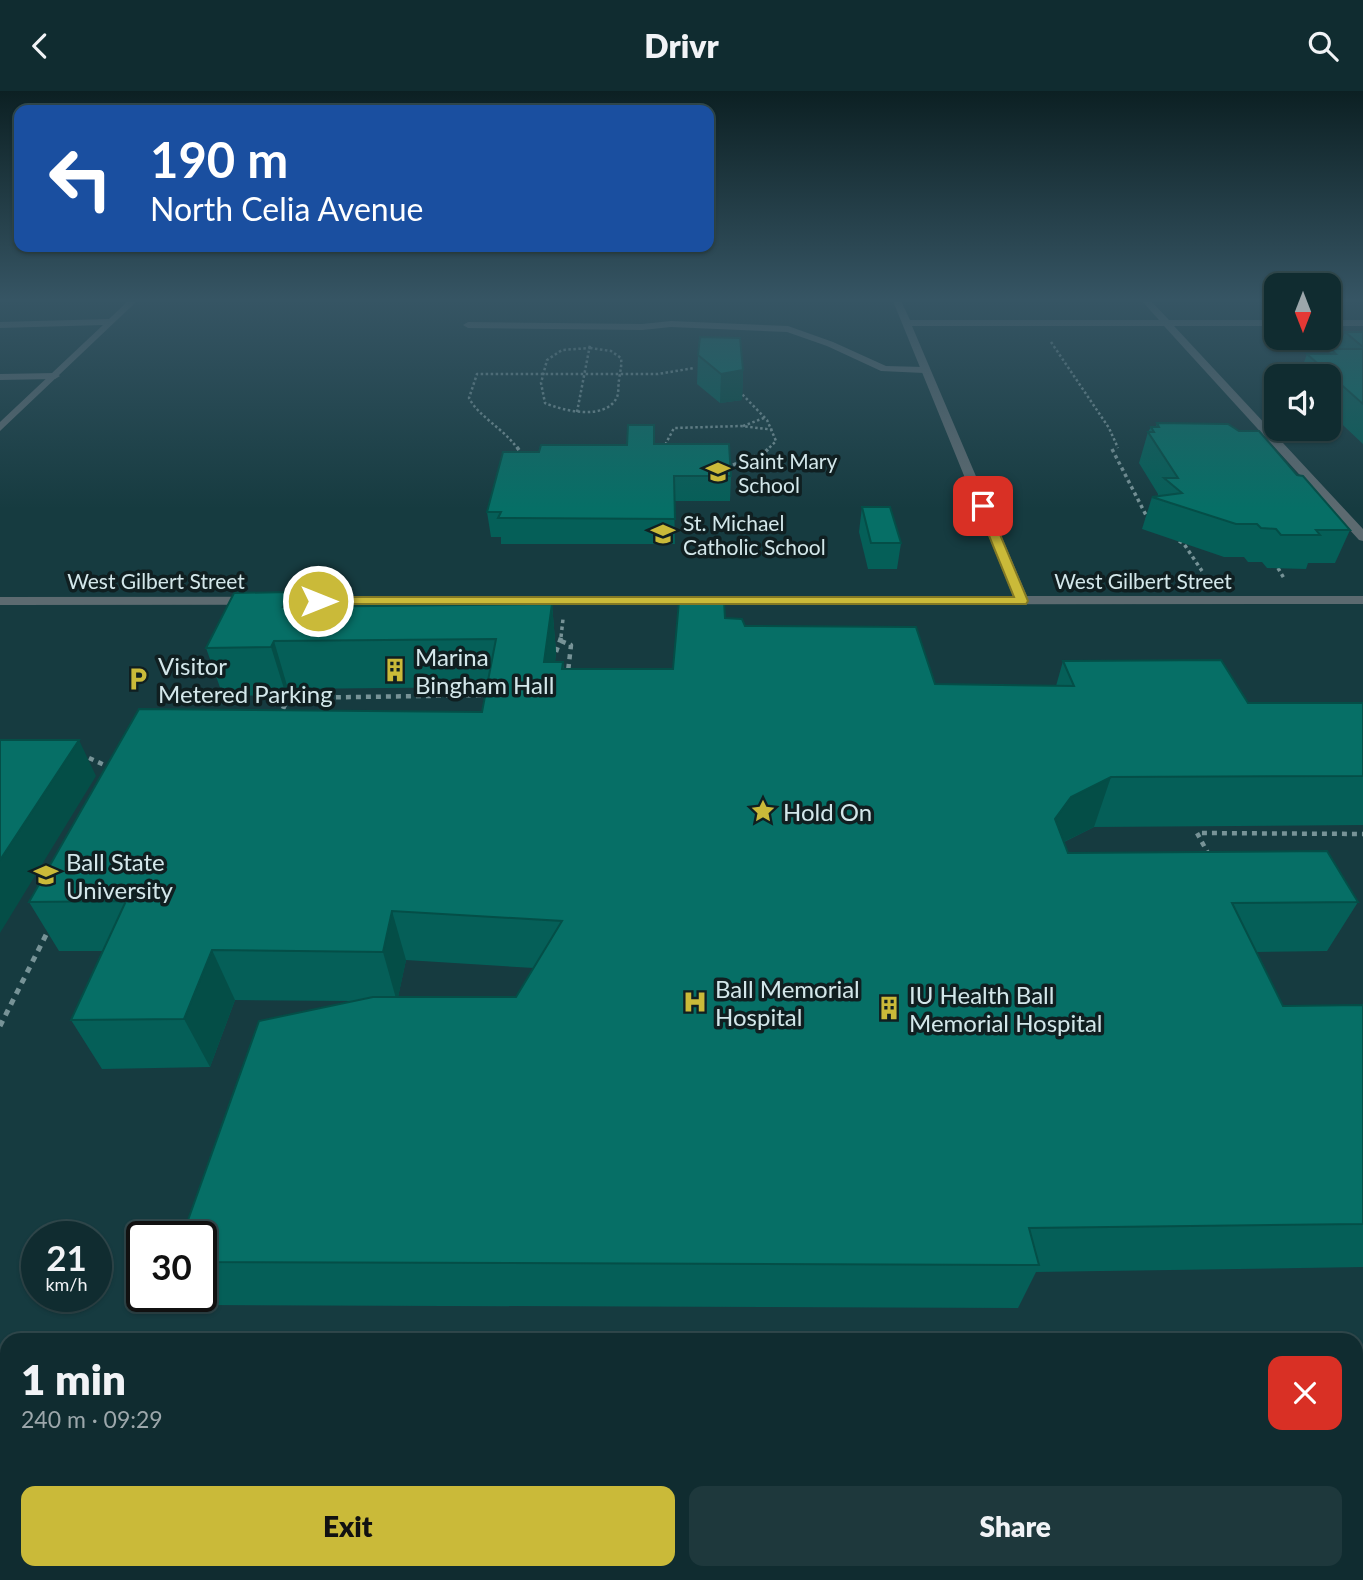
<!DOCTYPE html>
<html lang="en">
<head>
<meta charset="utf-8">
<style>
  :root { --surface:#102c30; --page:#1e383c; --text:#f1f3f6; --muted:#9ca7ab; --line:#30484c; --accent:#caba39 }
  body { margin:0; font-family:Lato,sans-serif; background:var(--page); color:var(--text); height:100vh; display:flex; flex-direction:column; font-size:26px; white-space:nowrap }
  * { box-sizing:border-box; margin:0 }
  p { font-size:23px; color:var(--muted) }
  .icon { flex:none; width:38px; height:38px; fill:none; stroke:currentColor; stroke-width:2; stroke-linecap:round; stroke-linejoin:round }
  .map { position:relative; flex:1; overflow:hidden }
  .details { position:absolute; left:0px; top:1242px; width:1363px; height:247px; display:flex; flex-direction:column; background:var(--surface); border-radius:21px 21px 0 0; box-shadow:0 2px 5px #0004,0 0 0 2px var(--line) }
  .details>* { flex:none }
  .banner { position:absolute; left:14px; top:14px; width:700px; height:147px; border-radius:14px; box-shadow:0 2px 5px #0004,0 0 0 2px var(--line); background:#1a4fa0; color:#fff; overflow:hidden }
  .needle { width:46px; rotate:180deg }
  .controls { position:absolute; left:1264px; top:182px; display:grid; gap:14px }
  .controls a { display:grid; place-items:center; width:77px; height:77px; border-radius:14px; background:var(--surface); box-shadow:0 2px 5px #0004,0 0 0 2px var(--line); font-size:35px }
  .speed { position:absolute; left:21px; top:1130px; display:flex; gap:14px; font-size:35px; font-weight:700; text-align:center }
  .speed>* { display:grid; place-content:center; width:91px; height:91px; border-radius:50%; background:var(--surface); box-shadow:0 2px 5px #0004,0 0 0 2px var(--line); line-height:1 }
  .speed small { font-size:18px; font-weight:400 }
  .speed .limit { border:4px solid #111; border-radius:10px; background:#fff; color:#111 }
  .pin { position:absolute; display:grid; place-items:center; width:60px; height:60px; color:#fff; margin:-30px; border-radius:14px; box-shadow:0 4px 10px #0006 }
  .me { position:absolute; width:77px; margin:-38px; rotate:90deg; stroke-linejoin:round; filter:drop-shadow(0 0 5px #0008) }
  .turn { display:flex; align-items:center; gap:24px; height:147px; padding:0 21px; font-size:32px }
  .turn .icon { width:91px; height:91px; stroke-width:2.5 }
  .turn b { display:block; font-size:49px; line-height:60px }
  .round { display:grid; place-items:center; flex:none; width:74px; height:74px; border-radius:14px; background:var(--page) }
  .headline { display:flex; align-items:center; justify-content:space-between; height:119px; padding:0 21px }
  h1 { font-size:42px; font-weight:800; line-height:52px }
  .primary-button { display:flex; gap:14px; margin-top:auto; padding:14px 21px }
  .primary-button a { flex:1; height:80px; border-radius:14px; background:var(--accent); color:#111; font-size:28px; font-weight:800; line-height:80px; text-align:center }
  .primary-button a+a { background:var(--page); color:var(--text) }
  header { display:flex; justify-content:space-between; align-items:center; height:91px; padding:0 21px; background:var(--surface); font-size:32px; font-weight:800 }
  .map>svg:first-child { display:block }
  .green { fill:#23634a }
  .lines { fill:none; stroke-linecap:round; stroke-linejoin:round }
  .path-far4 { stroke:#779397; stroke-width:2.5; stroke-dasharray:2.5 2.5; stroke-linecap:butt }
  .path-far3 { stroke:#779397; stroke-width:3.5; stroke-dasharray:3.5 3.5; stroke-linecap:butt }
  .path-far2 { stroke:#779397; stroke-width:4.5; stroke-dasharray:5 5; stroke-linecap:butt }
  .path-far1 { stroke:#779397; stroke-width:5; stroke-dasharray:6 6; stroke-linecap:butt }
  .path { stroke:#779397; stroke-width:7; stroke-dasharray:8 8; stroke-linecap:butt }
  .lane { fill:#5c6a70; fill-rule:evenodd }
  .street { fill:#5c6a70; fill-rule:evenodd }
  .secondary { fill:#718790; fill-rule:evenodd }
  .wall { fill:#055f58; fill-rule:evenodd }
  .shaded-wall { fill:#044e47 }
  .building { fill:#066f66; stroke:#044e47; stroke-width:2 }
  .route { fill:#caba39; stroke:#837925; stroke-width:2 }
  .labels { text-anchor:middle; dominant-baseline:central; stroke-width:7; stroke-linejoin:round; paint-order:stroke }
  .far-poi-label { font-size:21px; fill:#d3e7ea; stroke:#101f21; text-anchor:start }
  .far-street-label { font-size:21px; fill:#d3e7ea; stroke:#101f21 }
  .poi-label { font-size:24px; fill:#d3e7ea; stroke:#101f21; text-anchor:start }
</style>
</head>
<body>
<header><svg class="icon" aria-label="back" viewBox="0 0 24 24"><path d="M15 5l-7 7 7 7"/></svg>Drivr<svg class="icon" aria-label="search" viewBox="0 0 24 24"><circle cx="10" cy="10" r="6"/><path d="M15 15l6 6"/></svg></header>
<div class="map">
<svg width="1363" height="1489" viewBox="0 0 1363 1489">
  <rect width="100%" height="100%" fill="#163b40"/>
  <polygon class="green" points="1356,1467 1363,1467 1363,1489 270,1489 272,1482 1356,1482"/>
  <g class="lines">
    <g class="path-far4">
      <polyline points="1051,251 1109,337 1118,357"/>
      <path d="M590 257 611 260 621 267C622 275 620 281 619 289 618 294 619 301 617 306 606 330 563 320 545 312L541 292 547 269 562 259Z"/>
      <polyline points="739,300 767,329 776,350 768,358"/>
      <polyline points="577,321 590,254"/>
      <polyline points="743,335 764,327"/>
      <path d="M518 358C503 337 479 326 469 307L477 283H658L694 277"/>
      <polyline points="663,358 674,337 741,335 775,339"/>
    </g>
    <g class="path-far3">
      <polyline points="517,356 523,365"/>
      <polyline points="1112,358 1148,428"/>
      <polyline points="733,374 765,361 770,356"/>
      <polyline points="1179,450 1184,453 1202,480"/>
      <polyline points="1278,477 1285,489"/>
      <polyline points="561,546 563,528"/>
    </g>
    <g class="path-far2">
      <polyline points="561,550 571,554 568,581"/>
      <polyline points="556,561 562,544"/>
      <polyline points="283,618 288,607 491,604"/>
      <polyline points="89,667 111,677"/>
      <polyline points="1209,764 1197,742 1363,743"/>
    </g>
    <polyline class="path-far1" points="0,935 50,836"/>
    <polyline class="path" points="254,1489 256,1482"/>
    <g class="lane">
      <polygon points="671,230 788,235 833,251 886,275 924,276 929,279 924,282 881,280 827,255 787,241 671,236 642,239 468,237 463,234 468,231 642,233"/>
      <polygon points="0,283 55,282 60,285 55,288 0,289"/>
    </g>
    <g class="street">
      <polygon points="128,210 137,210 0,340 0,331 103,234 0,237 0,231 109,228"/>
      <polygon points="893,210 901,210 910,229 1159,229 1142,210 1151,210 1169,229 1276,229 1276,235 1174,235 1363,438 1363,450 1359,449 1164,235 912,235 1027,505 1363,505 1363,513 0,514 0,506 1013,505"/>
      <rect x="1328" y="229" width="35" height="6"/>
      <polygon points="178,1482 208,1482 206,1489 176,1489"/>
    </g>
    <g class="secondary">
      <rect x="1356" y="1333" width="7" height="28"/>
      <rect x="0" y="1342" width="7" height="28"/>
    </g>
  </g>
  <g class="wall">
    <polygon points="1345,241 1363,241 1363,353 1328,320 1328,285 1299,285 1307,263 1329,263 1331,258 1338,258"/>
    <polygon points="698,264 743,279 742,309 720,312 697,293"/>
    <polygon points="1157,332 1297,384 1350,439 1335,472 1308,472 1306,478 1267,477 1262,471 1248,471 1244,466 1224,466 1142,438 1152,406 1158,405 1158,403 1139,372 1148,341 1151,336 1156,336"/>
    <polygon points="654,334 654,353 731,385 730,410 674,410 675,453 501,453 501,446 491,446 487,421 539,361 627,354"/>
    <polygon points="862,416 901,452 897,478 868,478 859,441"/>
    <path d="M290 501 294 516 552 513 556 561 555 571H563L564 578H673L725 527 745 535 935 593 1056 595 1063 570 1248 612H1363V734L1094 736 1064 751 1068 762 1358 811 1327 860 1256 861 1283 915 1363 914V1176L1036 1181 1018 1217 204 1214 198 1206H201V1146L352 910 235 909 210 976 102 978 71 929 103 860H59L29 811 482 621 487 596 288 598 286 604 223 605 206 557ZM406 869 534 877 516 906H398Z"/>
  </g>
  <g class="shaded-wall">
    <polygon points="743,279 742,309 720,312 721,283"/>
    <polygon points="290,501 303,548 283,516"/>
    <polygon points="552,513 556,561 550,619 544,571"/>
    <polygon points="274,550 288,598 286,604 271,556"/>
    <polygon points="79,649 96,685 0,842 0,769"/>
    <polygon points="1111,686 1094,736 1055,755 1055,728 1071,706"/>
    <polygon points="392,820 406,869 397,911 383,861"/>
    <polygon points="212,859 235,909 210,976 184,928"/>
  </g>
  <g class="building">
    <polygon points="1345,241 1363,241 1363,256"/>
    <polygon points="700,246 740,247 743,279 721,283 698,264"/>
    <polygon points="1331,258 1363,258 1363,313 1307,263 1336,263"/>
    <polygon points="1157,332 1228,333 1239,340 1259,340 1297,384 1303,385 1350,439 1316,439 1320,444 1281,444 1276,438 1261,437 1257,433 1236,433 1152,406 1182,402 1164,387 1178,387 1148,341 1154,341 1151,336 1159,336"/>
    <polygon points="628,334 654,334 654,353 729,353 731,385 674,385 675,428 498,427 501,421 487,421 503,361 539,361 541,354 627,354"/>
    <polygon points="862,416 890,416 901,452 871,452"/>
    <polygon points="290,501 283,516 552,513 544,571 563,571 562,578 673,578 679,510 724,510 725,527 742,528 745,535 916,536 935,593 1074,595 1063,570 1221,569 1248,612 1363,612 1363,685 1111,686 1071,706 1055,728 1068,762 1327,760 1358,811 1232,812 1283,915 1363,914 1363,1133 1029,1137 1039,1174 201,1171 201,1146 182,1146 259,930 373,906 516,906 562,830 392,820 383,861 212,859 184,928 71,929 126,810 29,811 139,618 482,621 496,548 274,550 271,556 206,557 234,502"/>
    <polygon points="0,649 79,649 0,769"/>
  </g>
  <linearGradient id="sky" x2="0" y2="1"><stop stop-color="#0c2023"/><stop offset="0.5" stop-color="#365564"/><stop offset="1" stop-color="#365564" stop-opacity="0"/></linearGradient>
  <rect width="1363" height="418" fill="url(#sky)"/>
  <polygon class="route" points="983,412 988,415 1028,510 1026,513 318,513 312,510 318,506 1014,506 977,415"/>
  <defs>
    <g id="school-bare" transform="scale(1.89)"><path d="M0-5L7-2L0 1L-7-2ZM-4 1L0 2.5L4 1V4Q0 6-4 4Z" fill="#caba39" stroke="#101f21" stroke-width="2.5" paint-order="stroke"/></g>
    <g id="building-bare" transform="scale(1.89)"><path d="M-4-6H4V6H1V3H-1V6H-4ZM-2.5-4.3h1.7v1.8h-1.7ZM.8-4.3h1.7v1.8H.8ZM-2.5-1h1.7V.8h-1.7ZM.8-1h1.7V.8H.8Z" fill="#caba39" stroke="#101f21" stroke-width="2.5" paint-order="stroke"/></g>
    <g id="parking-bare" transform="scale(1.89)"><path d="M-3.5-5.5H1a3.5 3.5 0 0 1 0 7H-1V5.5H-3.5ZM-1-3.4V-.6H.8a1.4 1.4 0 0 0 0-2.8Z" fill="#caba39" stroke="#101f21" stroke-width="2.5" paint-order="stroke"/></g>
    <g id="sight-bare" transform="scale(1.89)"><path d="M0-6L1.8-2.2L6-1.7L2.9 1.2L3.7 5.4L0 3.3L-3.7 5.4L-2.9 1.2L-6-1.7L-1.8-2.2Z" fill="#caba39" stroke="#101f21" stroke-width="2.5" paint-order="stroke"/></g>
    <g id="university-bare" transform="scale(1.89)"><path d="M0-5L7-2L0 1L-7-2ZM-4 1L0 2.5L4 1V4Q0 6-4 4Z" fill="#caba39" stroke="#101f21" stroke-width="2.5" paint-order="stroke"/></g>
    <g id="hospital-bare" transform="scale(1.89)"><path d="M-5-5h3v3.5h4V-5h3V5h-3V1.5h-4V5h-3Z" fill="#caba39" stroke="#101f21" stroke-width="2.5" paint-order="stroke"/></g>
  </defs>
  <g fill-rule="evenodd">
    <use href="#school-bare" x="718" y="381"/>
    <use href="#school-bare" x="663" y="443"/>
    <use href="#building-bare" x="395" y="579"/>
    <use href="#parking-bare" x="138" y="588"/>
    <use href="#sight-bare" x="763" y="720"/>
    <use href="#university-bare" x="46" y="784"/>
    <use href="#hospital-bare" x="695" y="911"/>
    <use href="#building-bare" x="889" y="917"/>
  </g>
  <g class="labels">
    <g class="far-poi-label">
      <text x="738" y="369">Saint Mary<tspan x="738" dy="24">School</tspan></text>
      <text x="683" y="431">St. Michael<tspan x="683" dy="24">Catholic School</tspan></text>
    </g>
    <g class="far-street-label">
      <text x="156" y="489">West Gilbert Street</text>
      <text x="1143" y="489">West Gilbert Street</text>
    </g>
    <g class="poi-label">
      <text x="415" y="565">Marina<tspan x="415" dy="28">Bingham Hall</tspan></text>
      <text x="158" y="574">Visitor<tspan x="158" dy="28">Metered Parking</tspan></text>
      <text x="783" y="720">Hold On</text>
      <text x="66" y="770">Ball State<tspan x="66" dy="28">University</tspan></text>
      <text x="715" y="897">Ball Memorial<tspan x="715" dy="28">Hospital</tspan></text>
      <text x="909" y="903">IU Health Ball<tspan x="909" dy="28">Memorial Hospital</tspan></text>
    </g>
  </g>
</svg>
<div class="controls">
<a><svg class="needle" viewBox="-14 -14 28 28"><path d="M0-13l5 13h-10z" fill="#e53935"/><path d="M0 13l5-13h-10z" fill="#9ca7ab"/></svg></a>
<a><svg class="icon" aria-label="sound" viewBox="0 0 24 24"><path d="M4 9h4l5-4v14l-5-4H4zM17 9q2 3 0 6"/></svg></a>
</div>
<div class="speed"><div>21<small>km/h</small></div><div class="limit">30</div></div>
<div class="pin" style="left:983px;top:415px;background:#d93025"><svg class="icon" aria-label="arrive" viewBox="0 0 24 24"><path d="M6 21V4h12l-3 4 3 4H6"/></svg></div>
<svg class="me" style="left:318px;top:510px" viewBox="-20 -20 40 40"><circle r="17" fill="#caba39" stroke="#fff" stroke-width="3"/><path d="M0-11L8 9 0 5-8 9z" fill="#fff"/></svg>
<div class="banner">
<div class="turn"><svg class="icon" aria-label="left" viewBox="0 0 24 24"><path d="M17 20v-9H6M10 6l-5 5 5 5"/></svg><div><b>190 m</b>North Celia Avenue</div></div>
</div>
<section class="details">
<div class="headline"><div><h1>1 min</h1><p>240 m · 09:29</p></div><a class="round" style="background:#d93025;color:#fff"><svg class="icon" aria-label="close" viewBox="0 0 24 24"><path d="M6 6l12 12M18 6L6 18"/></svg></a></div>
<div class="primary-button"><a>Exit</a><a>Share</a></div>
</section>
</div>
</body>
</html>
